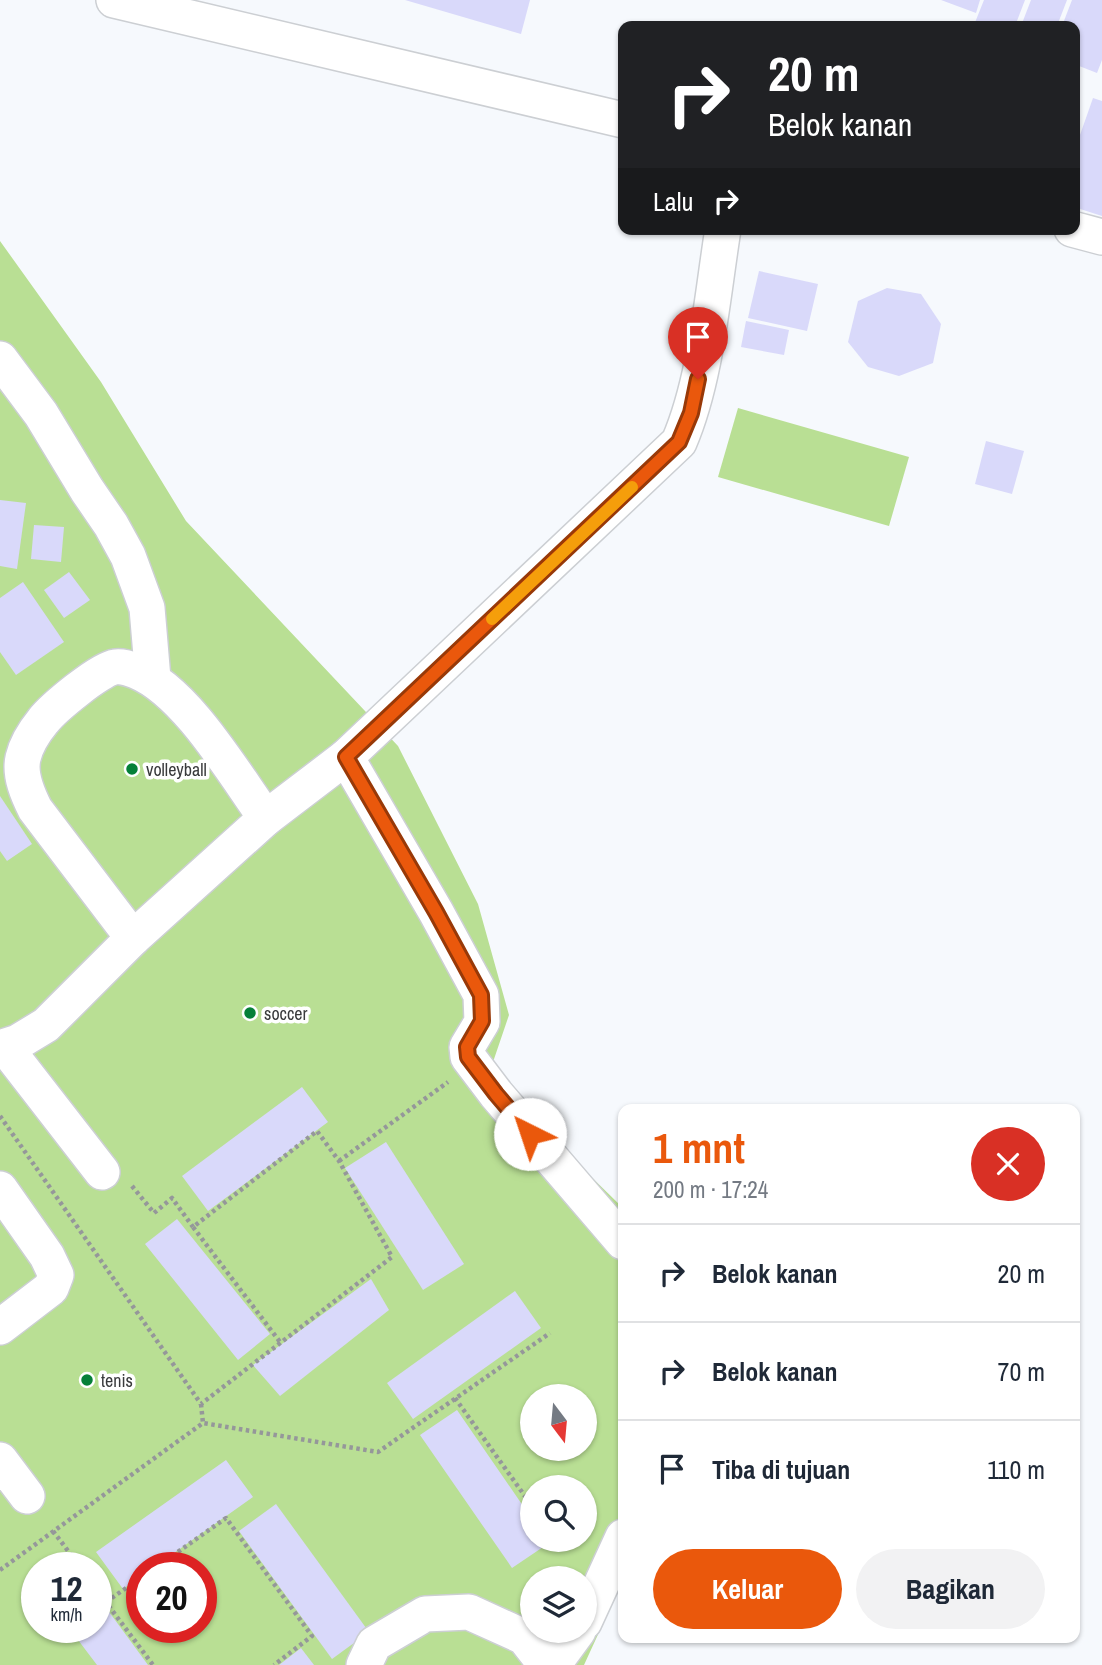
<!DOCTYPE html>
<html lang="id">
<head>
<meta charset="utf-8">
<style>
  :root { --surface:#fff; --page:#f2f2f3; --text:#1f2937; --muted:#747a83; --line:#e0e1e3; --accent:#ea580c }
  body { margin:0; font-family:"Archivo Narrow",sans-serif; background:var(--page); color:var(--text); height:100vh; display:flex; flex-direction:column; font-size:26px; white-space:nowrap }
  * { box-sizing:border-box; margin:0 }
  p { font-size:23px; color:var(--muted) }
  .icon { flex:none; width:38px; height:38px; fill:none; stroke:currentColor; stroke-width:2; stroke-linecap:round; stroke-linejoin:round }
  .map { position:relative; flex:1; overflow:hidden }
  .side { position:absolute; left:618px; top:1104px; width:462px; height:539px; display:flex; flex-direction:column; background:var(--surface); border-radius:14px; box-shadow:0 2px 5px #0004 }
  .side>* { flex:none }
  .banner { position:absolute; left:618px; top:21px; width:462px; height:214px; border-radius:14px; box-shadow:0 2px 5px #0004; background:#202124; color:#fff; overflow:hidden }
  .needle { width:46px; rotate:164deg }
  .controls { position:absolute; left:520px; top:1384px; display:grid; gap:14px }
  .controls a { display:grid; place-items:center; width:77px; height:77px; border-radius:50%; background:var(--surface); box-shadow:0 2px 5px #0004; font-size:35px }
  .speed { position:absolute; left:21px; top:1552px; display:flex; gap:14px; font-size:35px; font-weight:700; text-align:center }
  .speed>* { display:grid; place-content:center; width:91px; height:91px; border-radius:50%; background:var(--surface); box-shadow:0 2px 5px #0004; line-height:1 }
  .speed small { font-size:18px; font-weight:400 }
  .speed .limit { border:10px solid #d22; background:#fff; color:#111 }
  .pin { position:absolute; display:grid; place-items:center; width:60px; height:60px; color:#fff; margin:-72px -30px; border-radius:50% 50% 50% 0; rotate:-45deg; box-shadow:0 0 7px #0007 }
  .pin .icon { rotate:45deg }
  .me { position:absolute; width:77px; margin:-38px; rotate:319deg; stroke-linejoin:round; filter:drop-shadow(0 0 5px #0008) }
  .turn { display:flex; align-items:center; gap:24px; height:147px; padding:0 35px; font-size:32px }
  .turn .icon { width:91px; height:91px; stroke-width:2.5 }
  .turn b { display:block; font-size:49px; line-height:60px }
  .then { display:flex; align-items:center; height:66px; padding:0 35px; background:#0003; gap:14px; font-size:26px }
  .round { display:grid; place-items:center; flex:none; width:74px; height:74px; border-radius:37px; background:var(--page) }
  .summary { display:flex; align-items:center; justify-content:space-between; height:119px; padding:0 35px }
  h1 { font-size:42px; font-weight:700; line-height:52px; color:var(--accent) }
  .action { display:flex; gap:14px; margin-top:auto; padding:14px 35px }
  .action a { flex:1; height:80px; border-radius:42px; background:var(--accent); color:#fff; font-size:28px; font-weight:700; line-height:80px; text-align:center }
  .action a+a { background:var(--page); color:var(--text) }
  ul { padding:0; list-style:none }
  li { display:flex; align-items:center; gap:21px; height:98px; padding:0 35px; border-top:2px solid var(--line) }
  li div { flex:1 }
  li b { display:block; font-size:26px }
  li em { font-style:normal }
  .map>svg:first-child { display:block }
  .green { fill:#b9df94; fill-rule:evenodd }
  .building { fill:#d9d9fa }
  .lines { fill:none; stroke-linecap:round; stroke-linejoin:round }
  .minor-casing { stroke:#cccfd3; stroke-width:38 }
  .path { stroke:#95979a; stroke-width:4.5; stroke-dasharray:3.5 3.5; stroke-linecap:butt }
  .minor { stroke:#fff; stroke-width:35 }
  .route-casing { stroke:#983908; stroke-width:18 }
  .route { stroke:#ea580c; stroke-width:12 }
  .slow { stroke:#f59e0b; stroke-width:12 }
  .poi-dot { fill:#058038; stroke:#fff; stroke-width:2.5 }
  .labels { text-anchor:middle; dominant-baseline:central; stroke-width:7; stroke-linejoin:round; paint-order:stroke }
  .poi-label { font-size:18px; fill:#393a3c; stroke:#fff; text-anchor:start }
</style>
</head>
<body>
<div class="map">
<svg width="1102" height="1665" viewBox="0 0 1102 1665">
  <rect width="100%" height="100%" fill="#f6f9fd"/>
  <g class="green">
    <path d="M0 241 101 382 186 521 398 746 478 904 509 1015 493 1062 519 1106 623 1208V1580L584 1665H0ZM532 1396H584V1449H532ZM532 1488H584V1540H532ZM37 1568H96V1628H37ZM142 1568H201V1628H142ZM532 1578H584V1631H532Z"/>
    <polygon points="738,408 909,457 889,526 718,477"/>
  </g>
  <g class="building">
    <polygon points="405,0 530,0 521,34"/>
    <polygon points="941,0 980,0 976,13"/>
    <polygon points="984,0 1025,0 1015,26 978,26 974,25"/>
    <polygon points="1031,0 1067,0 1057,26 1021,26"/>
    <polygon points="1072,0 1102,0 1102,60 1097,73 1074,64 1074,26 1062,26"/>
    <polygon points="1093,98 1102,101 1102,216 1074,207 1074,152"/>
    <polygon points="759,271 818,284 807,331 748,318"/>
    <polygon points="887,288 921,294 941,324 933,363 899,376 868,367 848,342 858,301"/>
    <polygon points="746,321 789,330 784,355 741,347"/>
    <polygon points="986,441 1024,451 1012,494 975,484"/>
    <polygon points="0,500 26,503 17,569 0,566"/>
    <polygon points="34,525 64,527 61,562 31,559"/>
    <polygon points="69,572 90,600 64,618 44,590"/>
    <polygon points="23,582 64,642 16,675 0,652 0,598"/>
    <polygon points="0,796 32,844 7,861 0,851"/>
    <polygon points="302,1087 328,1122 208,1211 182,1176"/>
    <polygon points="386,1142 464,1264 423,1290 345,1168"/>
    <polygon points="177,1219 270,1334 238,1360 145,1244"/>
    <polygon points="371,1279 389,1310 280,1396 253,1365"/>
    <polygon points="515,1291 541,1328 413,1419 387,1383"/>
    <polygon points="457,1410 532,1519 532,1540 547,1540 549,1543 512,1568 420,1435"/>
    <polygon points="226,1460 253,1497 153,1568 142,1568 142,1576 123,1589 96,1552"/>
    <polygon points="276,1504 369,1632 332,1659 239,1531"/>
    <polygon points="96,1594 148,1665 97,1665 69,1628 96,1628"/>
    <polygon points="301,1648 314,1665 279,1665"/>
  </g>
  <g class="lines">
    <g class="minor-casing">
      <g id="minor">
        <polyline points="114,0 623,120"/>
        <polyline points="1072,229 1102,237"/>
        <polyline points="0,359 41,414 87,490 111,525 128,556 147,608 153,679"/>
        <polyline points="346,757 436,912 481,995 482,1022 467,1047 468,1057 496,1094 623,1242"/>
        <path d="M133 938 35 809C28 795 19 775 23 758 26 745 34 732 43 721 53 708 100 669 115 667 121 666 131 669 136 671 187 692 234 774 266 818"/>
        <polyline points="5,1047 102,1172"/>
        <path d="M0 1048 18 1042 46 1025 133 938 266 818 346 757 679 442C706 379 712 298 723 229"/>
        <polyline points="0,1189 47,1256 56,1275 51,1288 0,1327"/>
        <polyline points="0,1460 27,1496"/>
        <polyline points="584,1622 623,1537"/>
        <polyline points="364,1665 374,1644 425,1614 469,1612 524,1637 546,1665"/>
        <polyline points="553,1665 578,1631"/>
      </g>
    </g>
    <g class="path">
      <polyline points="0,1116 201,1404 392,1257 339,1161 317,1131 193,1227 280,1342"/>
      <polyline points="339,1161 448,1082"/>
      <polyline points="132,1186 154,1213 172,1198 193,1227"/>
      <polyline points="455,1398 532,1506"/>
      <polyline points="201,1404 203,1423"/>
      <polyline points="53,1531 81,1568"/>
      <polyline points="155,1568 226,1518 312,1636 274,1665"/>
      <polyline points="0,1570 203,1423 378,1452 550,1333"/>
      <polyline points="96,1589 153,1665"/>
      <polyline points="106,1602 142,1577"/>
    </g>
    <use href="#minor" class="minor"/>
  </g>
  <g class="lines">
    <g class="route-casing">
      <polyline id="route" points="530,1134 496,1094 468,1057 467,1047 482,1021 481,995 436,912 346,757 679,442 691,413 698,379"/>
    </g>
    <use href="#route" class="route"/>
    <polyline class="slow" points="492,619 632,487"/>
  </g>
  <g class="poi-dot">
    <circle cx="132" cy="769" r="7"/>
    <circle cx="250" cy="1013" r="7"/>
    <circle cx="87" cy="1380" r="7"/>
  </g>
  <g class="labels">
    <g class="poi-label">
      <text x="146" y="769">volleyball</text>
      <text x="264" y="1013">soccer</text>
      <text x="101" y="1380">tenis</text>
    </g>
  </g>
</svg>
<div class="controls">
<a><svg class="needle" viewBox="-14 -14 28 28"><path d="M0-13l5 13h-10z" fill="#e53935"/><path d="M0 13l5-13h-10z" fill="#747a83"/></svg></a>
<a><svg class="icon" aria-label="search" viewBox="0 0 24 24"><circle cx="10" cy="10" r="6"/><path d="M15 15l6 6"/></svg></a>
<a><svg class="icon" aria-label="layers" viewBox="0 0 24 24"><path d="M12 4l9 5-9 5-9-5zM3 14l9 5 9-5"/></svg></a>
</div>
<div class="speed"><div>12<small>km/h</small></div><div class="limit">20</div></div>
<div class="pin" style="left:698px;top:379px;background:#d93025"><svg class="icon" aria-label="arrive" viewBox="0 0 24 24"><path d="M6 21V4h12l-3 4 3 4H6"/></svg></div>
<svg class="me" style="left:530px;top:1134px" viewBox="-20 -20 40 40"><circle r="19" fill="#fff"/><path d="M0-13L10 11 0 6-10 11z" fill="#ea580c"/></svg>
<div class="banner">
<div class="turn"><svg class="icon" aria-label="right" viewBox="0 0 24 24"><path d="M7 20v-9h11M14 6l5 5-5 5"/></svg><div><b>20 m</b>Belok kanan</div></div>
<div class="then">Lalu<svg class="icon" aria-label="right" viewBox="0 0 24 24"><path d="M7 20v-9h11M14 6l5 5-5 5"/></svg></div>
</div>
<section class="side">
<div class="summary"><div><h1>1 mnt</h1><p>200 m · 17:24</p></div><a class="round" style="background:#d93025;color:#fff"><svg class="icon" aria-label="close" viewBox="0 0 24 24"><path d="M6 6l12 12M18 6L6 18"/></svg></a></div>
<ul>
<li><svg class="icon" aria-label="right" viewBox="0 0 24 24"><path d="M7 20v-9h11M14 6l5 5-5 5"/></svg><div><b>Belok kanan</b></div><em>20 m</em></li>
<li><svg class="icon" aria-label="right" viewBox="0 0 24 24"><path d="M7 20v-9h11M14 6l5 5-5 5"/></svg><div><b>Belok kanan</b></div><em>70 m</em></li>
<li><svg class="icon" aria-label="arrive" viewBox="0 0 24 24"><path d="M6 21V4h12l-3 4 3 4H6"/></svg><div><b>Tiba di tujuan</b></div><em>110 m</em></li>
</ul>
<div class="action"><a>Keluar</a><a>Bagikan</a></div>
</section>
</div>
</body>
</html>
